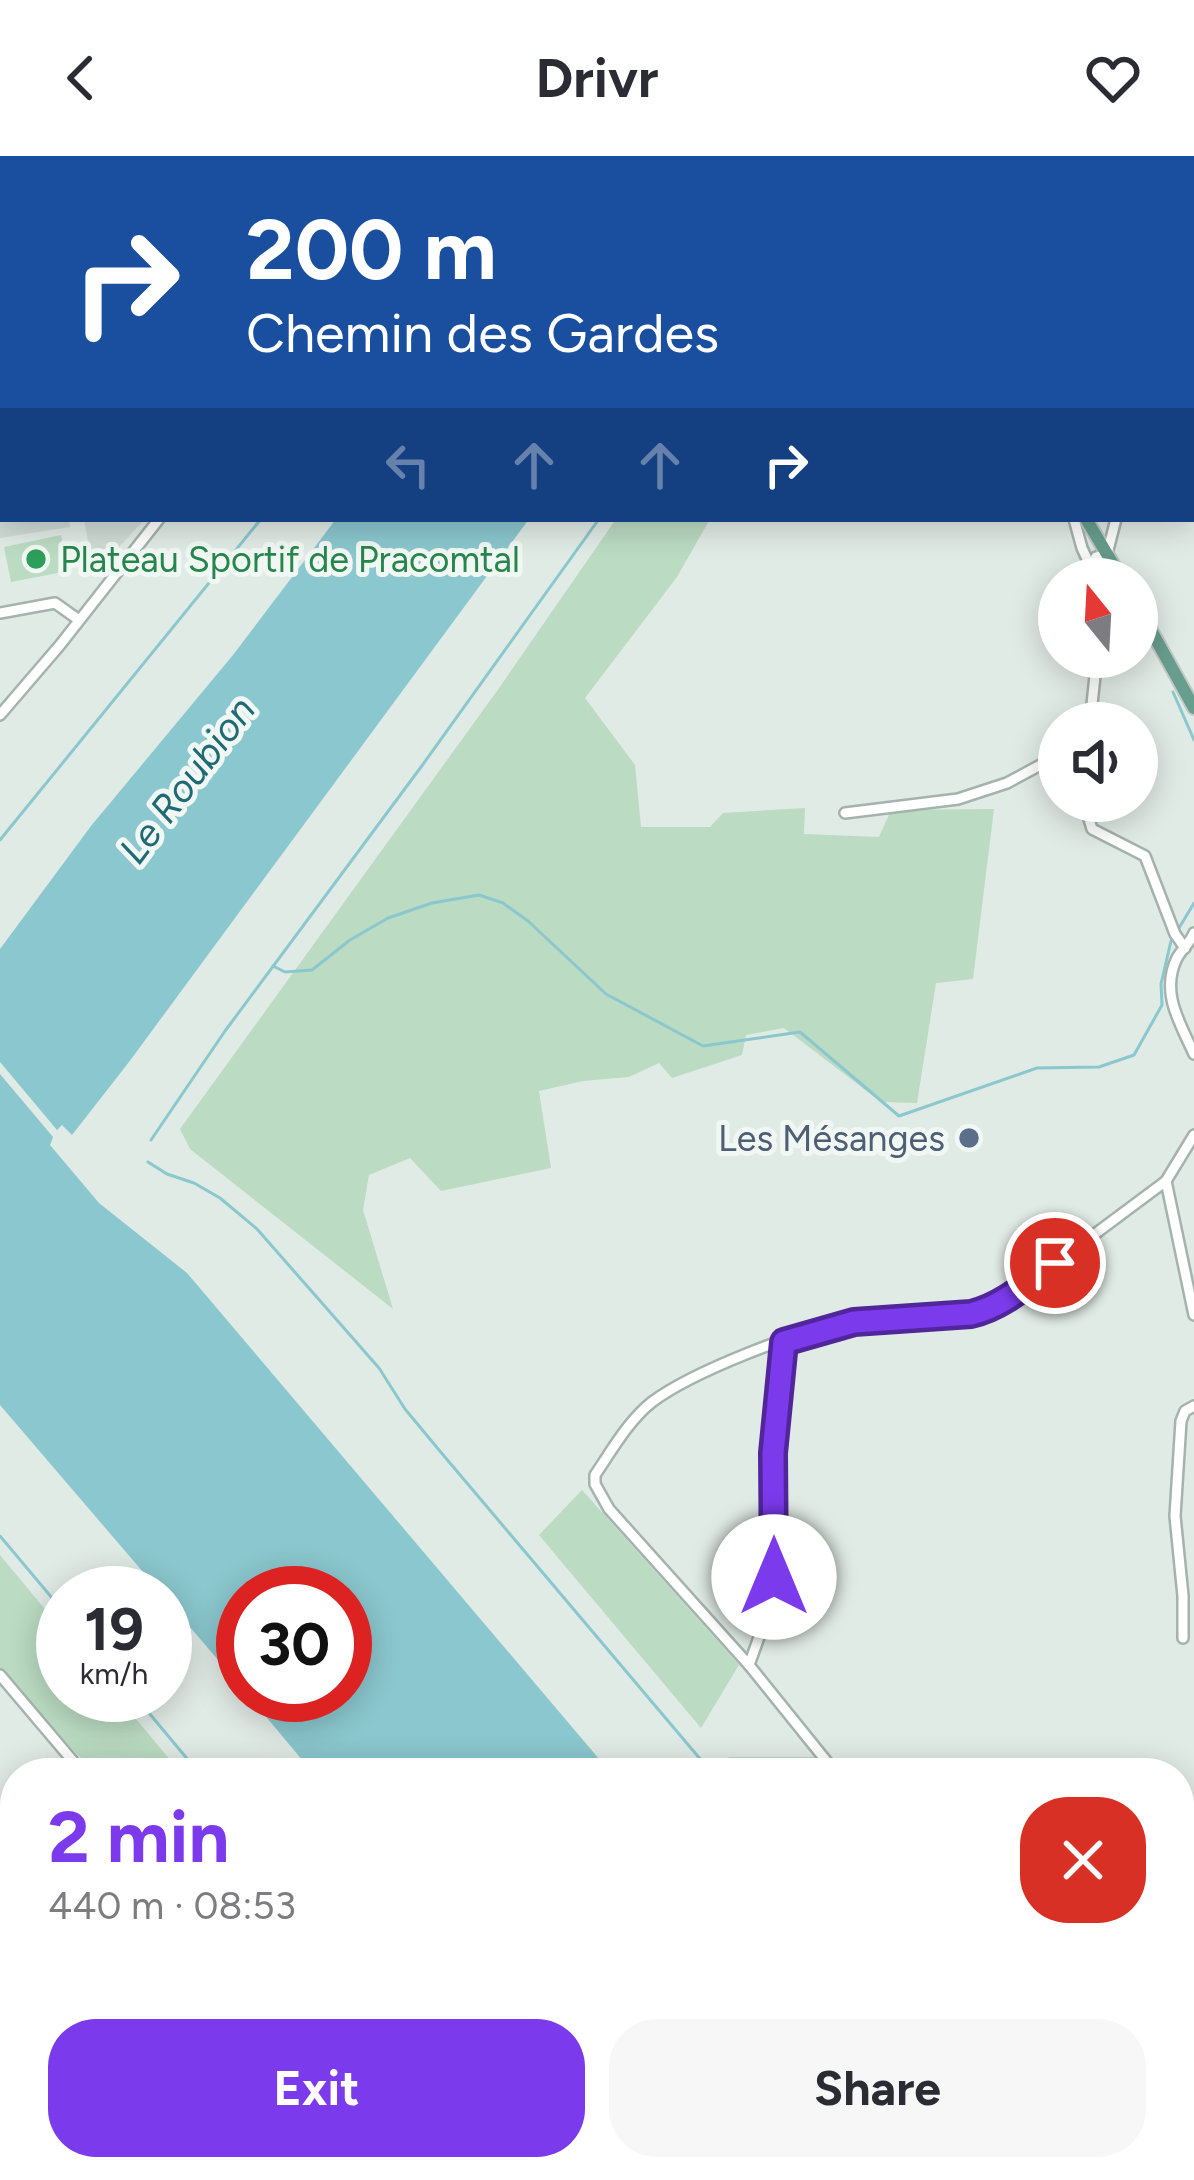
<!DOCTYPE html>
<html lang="en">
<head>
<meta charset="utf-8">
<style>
  :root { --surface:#fff; --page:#f7f7f7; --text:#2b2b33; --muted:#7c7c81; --accent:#7c3aed }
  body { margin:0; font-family:Figtree,sans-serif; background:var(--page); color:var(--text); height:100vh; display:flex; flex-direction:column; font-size:45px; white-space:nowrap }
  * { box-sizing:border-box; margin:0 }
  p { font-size:39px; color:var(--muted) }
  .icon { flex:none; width:66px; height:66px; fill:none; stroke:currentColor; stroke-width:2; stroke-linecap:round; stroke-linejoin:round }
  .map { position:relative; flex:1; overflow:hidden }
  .details { position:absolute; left:0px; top:1602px; width:1194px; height:423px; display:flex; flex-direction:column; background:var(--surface); border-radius:48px 48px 0 0; box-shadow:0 6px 30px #0003 }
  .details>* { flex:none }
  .hud { position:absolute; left:0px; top:0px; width:1194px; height:366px; box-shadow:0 6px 30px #0003; background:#1a4fa0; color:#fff; overflow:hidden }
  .needle { width:78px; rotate:342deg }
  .controls { position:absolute; left:1038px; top:402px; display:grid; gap:24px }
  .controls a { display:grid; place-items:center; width:120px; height:120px; border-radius:50%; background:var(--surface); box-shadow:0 6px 30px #0003; font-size:60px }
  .speed { position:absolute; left:36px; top:1410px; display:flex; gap:24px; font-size:60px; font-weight:700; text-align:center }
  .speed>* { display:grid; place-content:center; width:156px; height:156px; border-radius:50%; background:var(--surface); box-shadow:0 6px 30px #0003; line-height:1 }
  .speed small { font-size:30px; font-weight:400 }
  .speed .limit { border:18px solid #d22; background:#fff; color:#111 }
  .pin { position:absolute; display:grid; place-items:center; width:102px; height:102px; color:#fff; margin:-51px; border:6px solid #fff; border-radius:50%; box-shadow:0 3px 12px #0007 }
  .me { position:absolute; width:132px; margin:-66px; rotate:0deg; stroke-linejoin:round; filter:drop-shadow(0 0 9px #0008) }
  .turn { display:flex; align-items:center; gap:42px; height:252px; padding:0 48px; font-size:54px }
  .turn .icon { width:156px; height:156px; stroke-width:2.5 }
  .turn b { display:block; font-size:84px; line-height:102px }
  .lanes { display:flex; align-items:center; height:114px; padding:0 48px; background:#0003; justify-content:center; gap:60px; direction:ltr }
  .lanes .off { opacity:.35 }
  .round { display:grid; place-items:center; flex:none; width:126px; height:126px; border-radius:48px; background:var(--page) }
  .headline { display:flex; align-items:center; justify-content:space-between; height:204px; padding:0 48px }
  h1 { font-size:72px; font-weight:700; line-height:90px; color:var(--accent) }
  .action { display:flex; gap:24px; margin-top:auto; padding:24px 48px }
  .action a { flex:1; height:138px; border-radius:48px; background:var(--accent); color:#fff; font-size:48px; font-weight:700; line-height:138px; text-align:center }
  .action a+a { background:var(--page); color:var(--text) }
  header { display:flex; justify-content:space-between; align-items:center; height:156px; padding:0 48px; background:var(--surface); font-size:54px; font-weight:700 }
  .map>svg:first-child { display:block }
  .built { fill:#cfdbd5 }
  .green { fill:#bbdbc2 }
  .water { fill:#8bc7ce }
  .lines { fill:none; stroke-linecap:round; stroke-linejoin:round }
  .stream { stroke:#8bc7ce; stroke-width:3 }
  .canal { stroke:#8bc7ce; stroke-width:9 }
  .minor-casing { stroke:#a4b3ad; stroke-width:14 }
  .major-casing { stroke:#c1c8c6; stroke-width:16 }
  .minor { stroke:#fff; stroke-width:9 }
  .major { stroke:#689e8d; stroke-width:12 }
  .route-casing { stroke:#51269a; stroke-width:30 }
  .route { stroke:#7c3aed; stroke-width:21 }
  .leisure-dot { fill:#2e9e5b; stroke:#f1f8f4; stroke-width:4.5 }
  .service-dot { fill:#5c6f8a; stroke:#f1f8f4; stroke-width:4.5 }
  .labels { text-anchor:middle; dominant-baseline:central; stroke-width:10; stroke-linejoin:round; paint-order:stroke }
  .leisure-label { font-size:36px; fill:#27864d; stroke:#f1f8f4; text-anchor:start }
  .service-label { font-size:36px; fill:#4e5e75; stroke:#f1f8f4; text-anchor:end }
  .water-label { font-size:39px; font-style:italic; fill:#1f6a74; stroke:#f1f8f4 }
</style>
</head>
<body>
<header><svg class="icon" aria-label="back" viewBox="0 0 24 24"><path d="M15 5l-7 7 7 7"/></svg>Drivr<svg class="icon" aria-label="heart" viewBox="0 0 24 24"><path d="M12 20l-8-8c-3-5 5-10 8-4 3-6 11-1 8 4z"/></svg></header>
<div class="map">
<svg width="1194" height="2024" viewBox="0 0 1194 2024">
  <rect width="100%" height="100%" fill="#e1ebe6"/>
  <g class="built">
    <polygon points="3,301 3,363 69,363 70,371 0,382 0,302"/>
    <polygon points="84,363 145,363 94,418"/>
  </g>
  <g class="green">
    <polygon points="616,363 710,363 677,421 585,542 635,609 641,671 710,671 723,657 805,652 804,678 879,681 891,654 994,653 973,823 936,827 917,947 881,946 784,872 746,879 742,899 672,922 659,907 629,921 583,925 539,935 551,1012 441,1035 410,1002 369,1019 363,1054 393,1153 190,993 180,973 497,535"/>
    <polygon points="61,379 68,415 11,426 4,391"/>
    <polygon points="582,1334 739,1509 701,1572 539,1379"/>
    <polygon points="0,1399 63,1475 63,1539 116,1539 181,1617 95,1617 0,1516"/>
    <polygon points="728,1601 815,1601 829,1617 741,1617"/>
    <polygon points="366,2010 506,2010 518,2024 376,2024"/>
  </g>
  <g class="water">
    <polygon points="336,363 529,363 129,906 72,979 62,969 57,974 0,906 0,793 91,670 233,499"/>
    <polygon points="0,918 53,981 50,989 99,1047 187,1117 611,1617 313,1617 248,1539 345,1539 345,1437 243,1437 243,1533 165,1442 165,1437 161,1437 0,1249"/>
    <polygon points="640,2010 944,2010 956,2024 652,2024"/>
  </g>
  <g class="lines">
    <g class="stream">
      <polyline points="543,3 546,0"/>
      <polyline points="933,3 938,0"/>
      <polyline points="1173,536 1194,584"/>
      <polyline points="0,684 261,363"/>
      <polyline points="1179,772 1194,747"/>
      <polyline points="273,810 285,816 312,814 350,784 388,762 432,747 479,739 503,747 528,765 606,838 703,890 800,876 899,960 1037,912 1099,911 1134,899 1162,849 1161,828 1171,785"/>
      <polyline points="151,984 225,875 421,611 599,363"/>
      <polyline points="148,1006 167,1018 194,1027 220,1042 257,1073 379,1212 405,1253 439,1294 712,1617"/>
      <polyline points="0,1380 63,1455"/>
      <polyline points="134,1539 199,1617"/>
      <polyline points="51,2010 51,2024"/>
      <polyline points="530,2010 542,2024"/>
      <polyline points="1122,2010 1135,2024"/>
    </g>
    <polyline class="canal" points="1179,1715 1194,1712"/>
    <g class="minor-casing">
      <g id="minor">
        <polyline points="151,0 152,3"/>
        <polyline points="270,0 271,3"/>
        <polyline points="333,0 337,3"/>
        <polyline points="378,0 380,3"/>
        <polyline points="395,0 396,3"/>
        <polyline points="426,3 430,0"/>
        <polyline points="1191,58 1194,58"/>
        <polyline points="0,74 3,73"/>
        <polyline points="1191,106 1194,96"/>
        <polyline points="0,168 3,168"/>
        <polyline points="1191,168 1194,169"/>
        <polyline points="1191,216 1194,216"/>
        <polyline points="1191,281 1194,282"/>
        <polyline points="0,294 3,293"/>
        <polyline points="1191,357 1194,357"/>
        <polyline points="1074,363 1082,392 1092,414"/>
        <polyline points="1095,419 1093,407 1096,401 1107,398 1116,363"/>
        <polyline points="0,457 55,447 79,464"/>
        <polyline points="0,559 60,489 159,363"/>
        <polyline points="1090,567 1097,501"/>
        <polyline points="1088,645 1089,663 1092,673 1145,700 1175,778 1185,792"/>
        <polyline points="845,657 958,643 1007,627 1059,599"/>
        <path d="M1194 777C1190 787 1182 793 1177 802 1160 836 1180 867 1194 898"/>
        <polyline points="1166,1025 1194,1159"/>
        <polyline points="784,1186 773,1297 774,1424 768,1456 749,1509 836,1617"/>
        <polyline points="1183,1482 1183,1440 1175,1360 1181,1265 1185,1255 1194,1250"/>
        <path d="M749 1509 609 1353 595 1328V1319C612 1294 629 1264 652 1246 692 1216 801 1173 850 1166 890 1161 931 1161 971 1158L989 1154 1005 1145 1166 1025 1194 979"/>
        <polyline points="0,1519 83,1617"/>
        <polyline points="0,1867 15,1865"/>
        <polyline points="353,2010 364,2024"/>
        <polyline points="1155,2010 1167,2024"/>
      </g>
    </g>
    <g class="major-casing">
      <g id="major">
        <polyline points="875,0 877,3"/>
        <polyline points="66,3 71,0"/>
        <polyline points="84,3 88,0"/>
        <polyline points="0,41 3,39"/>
        <polyline points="0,51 3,49"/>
        <polyline points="1086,363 1122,423"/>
        <polyline points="1137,449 1194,552"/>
      </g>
    </g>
    <use href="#minor" class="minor"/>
    <use href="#major" class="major"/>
  </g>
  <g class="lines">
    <g class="route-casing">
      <path id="route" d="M774 1421 773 1297 784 1186 854 1166 971 1158C1004 1150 1028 1127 1055 1107"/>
    </g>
    <use href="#route" class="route"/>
  </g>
  <circle class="leisure-dot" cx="36" cy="403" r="12"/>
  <circle class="service-dot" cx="969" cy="982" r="12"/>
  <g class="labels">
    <g class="leisure-label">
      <text x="60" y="403">Plateau Sportif de Pracomtal</text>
    </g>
    <g class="service-label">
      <text x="945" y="982">Les Mésanges</text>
    </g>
    <g class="water-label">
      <text transform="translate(187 624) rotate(-53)">Le Roubion</text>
    </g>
  </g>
</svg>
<div class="controls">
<a><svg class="needle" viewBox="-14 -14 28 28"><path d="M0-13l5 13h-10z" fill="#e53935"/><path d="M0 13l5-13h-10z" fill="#7c7c81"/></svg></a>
<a><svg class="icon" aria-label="sound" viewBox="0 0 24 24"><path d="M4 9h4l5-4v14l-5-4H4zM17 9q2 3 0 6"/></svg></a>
</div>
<div class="speed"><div>19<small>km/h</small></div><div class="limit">30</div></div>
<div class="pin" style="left:1055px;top:1107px;background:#d93025"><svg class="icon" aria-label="arrive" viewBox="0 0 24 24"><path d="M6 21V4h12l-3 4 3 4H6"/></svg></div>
<svg class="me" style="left:774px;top:1421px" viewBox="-20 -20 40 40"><circle r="19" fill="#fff"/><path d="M0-13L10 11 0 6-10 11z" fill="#7c3aed"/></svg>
<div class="hud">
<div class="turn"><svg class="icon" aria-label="right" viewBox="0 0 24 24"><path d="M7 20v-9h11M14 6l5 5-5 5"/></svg><div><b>200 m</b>Chemin des Gardes</div></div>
<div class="lanes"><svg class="icon off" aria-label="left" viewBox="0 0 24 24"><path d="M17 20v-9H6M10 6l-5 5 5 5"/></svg><svg class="icon off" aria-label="ahead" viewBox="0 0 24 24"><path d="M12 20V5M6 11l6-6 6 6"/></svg><svg class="icon off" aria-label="ahead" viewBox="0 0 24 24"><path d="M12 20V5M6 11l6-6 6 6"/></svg><svg class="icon" aria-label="right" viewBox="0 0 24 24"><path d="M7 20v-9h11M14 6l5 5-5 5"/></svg></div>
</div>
<section class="details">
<div class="headline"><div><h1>2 min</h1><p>440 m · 08:53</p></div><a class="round" style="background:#d93025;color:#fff"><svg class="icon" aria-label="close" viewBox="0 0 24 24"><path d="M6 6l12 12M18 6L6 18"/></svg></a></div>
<div class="action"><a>Exit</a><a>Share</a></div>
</section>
</div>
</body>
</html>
